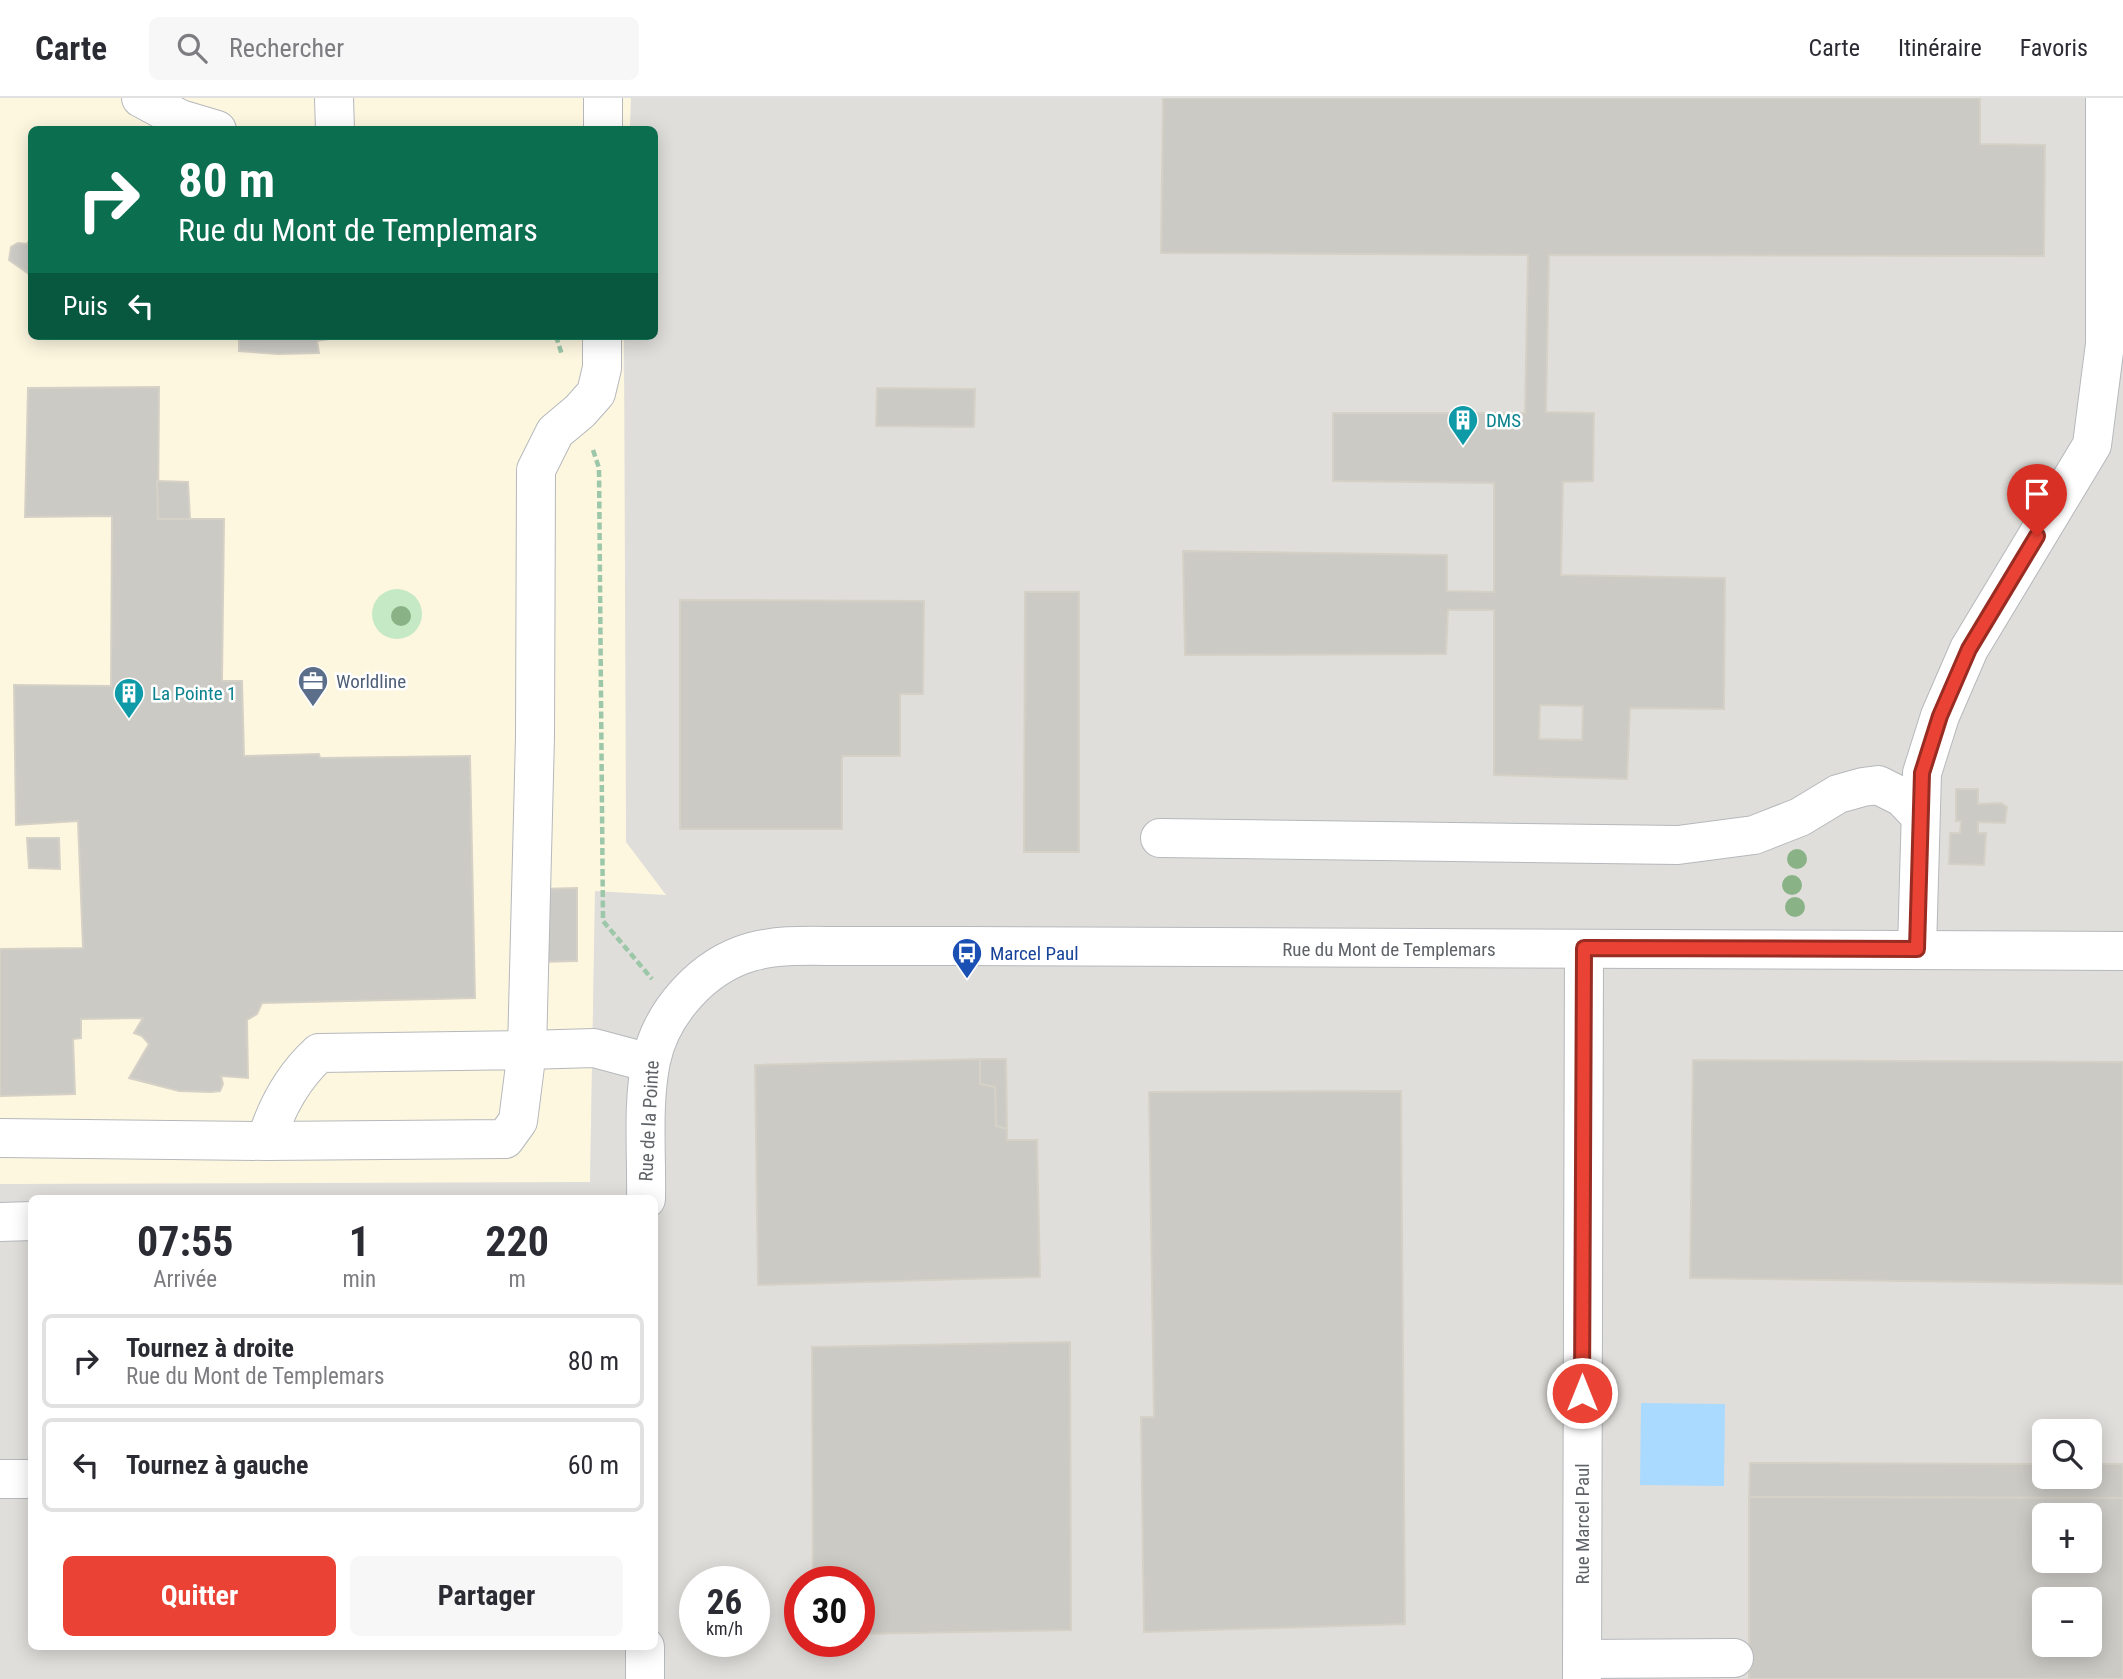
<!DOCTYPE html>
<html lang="fr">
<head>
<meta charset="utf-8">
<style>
  :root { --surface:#fff; --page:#f7f7f7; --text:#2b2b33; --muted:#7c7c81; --line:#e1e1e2; --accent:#ea4335 }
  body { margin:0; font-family:"Roboto Condensed",sans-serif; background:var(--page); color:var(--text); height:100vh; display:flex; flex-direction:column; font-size:26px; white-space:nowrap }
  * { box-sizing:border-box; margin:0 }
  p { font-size:23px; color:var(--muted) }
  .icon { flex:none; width:38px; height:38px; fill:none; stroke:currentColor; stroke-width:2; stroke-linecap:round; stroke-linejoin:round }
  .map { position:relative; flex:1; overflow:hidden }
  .panel { position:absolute; left:28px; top:1097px; width:630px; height:455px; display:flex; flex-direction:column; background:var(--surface); border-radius:10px; box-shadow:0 4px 18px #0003 }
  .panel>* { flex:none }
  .hud { position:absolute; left:28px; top:28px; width:630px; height:214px; border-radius:10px; box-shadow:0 4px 18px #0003; background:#0b6e4f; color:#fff; overflow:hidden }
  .buttons { position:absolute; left:2032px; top:1321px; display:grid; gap:14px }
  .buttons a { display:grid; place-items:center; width:70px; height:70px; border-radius:10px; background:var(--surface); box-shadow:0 4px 18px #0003; font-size:35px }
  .speed { position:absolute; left:679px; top:1468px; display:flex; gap:14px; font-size:35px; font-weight:700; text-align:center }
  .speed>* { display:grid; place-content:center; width:91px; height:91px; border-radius:50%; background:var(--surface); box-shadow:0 4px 18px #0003; line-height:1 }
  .speed small { font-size:18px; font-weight:400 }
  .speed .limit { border:10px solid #d22; background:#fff; color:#111 }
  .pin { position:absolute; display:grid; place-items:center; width:60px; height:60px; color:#fff; margin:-72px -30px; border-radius:50% 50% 50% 0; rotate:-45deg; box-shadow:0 0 7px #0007 }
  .pin .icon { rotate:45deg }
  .me { position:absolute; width:77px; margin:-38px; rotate:0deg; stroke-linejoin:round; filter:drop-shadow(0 0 5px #0008) }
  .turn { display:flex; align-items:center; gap:24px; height:147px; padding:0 35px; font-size:32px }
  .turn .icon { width:91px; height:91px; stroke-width:2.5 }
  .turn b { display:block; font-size:49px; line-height:60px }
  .then { display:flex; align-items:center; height:66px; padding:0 35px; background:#0003; gap:14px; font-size:26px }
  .eta { display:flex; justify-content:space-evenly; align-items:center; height:119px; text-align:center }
  .eta b { font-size:42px; font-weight:700; line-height:49px }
  .primary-button { display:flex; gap:14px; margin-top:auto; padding:14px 35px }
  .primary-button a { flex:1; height:80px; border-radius:10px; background:var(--accent); color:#fff; font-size:28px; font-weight:700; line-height:80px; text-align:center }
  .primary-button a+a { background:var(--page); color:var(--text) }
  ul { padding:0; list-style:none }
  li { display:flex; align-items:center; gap:21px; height:94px; margin:0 14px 10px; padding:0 21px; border:4px solid var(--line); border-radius:10px }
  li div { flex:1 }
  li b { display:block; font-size:26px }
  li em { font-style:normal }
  header { display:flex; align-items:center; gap:42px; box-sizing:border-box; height:98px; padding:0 35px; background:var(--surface); border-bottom:2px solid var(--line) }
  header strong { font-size:33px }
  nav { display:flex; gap:38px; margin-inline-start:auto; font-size:24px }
  .search { width:490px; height:63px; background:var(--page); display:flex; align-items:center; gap:18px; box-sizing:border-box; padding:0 24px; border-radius:10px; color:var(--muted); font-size:26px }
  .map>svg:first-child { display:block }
  .commercial { fill:#fef7e0 }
  .industrial { fill:#e0deda; fill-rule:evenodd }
  .green { fill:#c5e8c5 }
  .water { fill:#aadaff }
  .building { fill:#cccac5; stroke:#d6d1c6; stroke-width:2; fill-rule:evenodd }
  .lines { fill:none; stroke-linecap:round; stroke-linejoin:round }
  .minor-casing { stroke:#b5b8bc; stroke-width:40 }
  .path { stroke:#9cc7a9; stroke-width:4.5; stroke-dasharray:7 3.5; stroke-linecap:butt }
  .minor { stroke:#fff; stroke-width:38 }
  .tree { fill:#89b387 }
  .route-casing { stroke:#982c22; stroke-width:18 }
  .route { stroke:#ea4335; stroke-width:12 }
  .labels { text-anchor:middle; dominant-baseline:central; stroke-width:5; stroke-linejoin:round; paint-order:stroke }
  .culture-label { font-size:19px; fill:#0d838f; stroke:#fff; text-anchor:start }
  .service-label { font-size:19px; fill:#4e5e75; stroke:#fff; text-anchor:start }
  .street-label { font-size:19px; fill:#5f6368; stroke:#fff }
  .transit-label { font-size:19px; fill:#164399; stroke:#fff; text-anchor:start }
</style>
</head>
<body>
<header>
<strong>Carte</strong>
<div class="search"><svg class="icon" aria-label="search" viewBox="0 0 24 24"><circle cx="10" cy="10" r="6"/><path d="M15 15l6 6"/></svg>Rechercher</div>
<nav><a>Carte</a><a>Itinéraire</a><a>Favoris</a></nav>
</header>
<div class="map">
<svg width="2123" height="1581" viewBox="0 0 2123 1581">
  <rect width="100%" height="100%" fill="#f1efe8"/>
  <polygon class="commercial" points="0,0 631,0 630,31 32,32 32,238 624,238 623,266 667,798 595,794 590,1085 0,1086"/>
  <path class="industrial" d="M631 0H2123V1581H0V1086L590 1084 595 793 666 797 626 744 624 238H654V32L630 31ZM32 1101H654V1549H32ZM2044 1334H2090V1379H2044ZM2044 1418H2090V1463H2044ZM695 1484H754V1544H695ZM800 1484H859V1544H800ZM2044 1502H2090V1547H2044Z"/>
  <circle class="green" cx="397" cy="516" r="25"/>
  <polygon class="water" points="1641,1305 1725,1306 1724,1388 1640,1387"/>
  <g class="building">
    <path d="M1163 0H1980V46L2045 47 2044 158 1549 157 1546 314 1594 315 1593 383 1563 384 1561 477 1725 480 1724 611 1630 610 1627 681 1494 677V512H1448L1446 556 1185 557 1183 453 1447 457V493L1494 494V385L1333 383V315H1525L1528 157 1161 155ZM1540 607 1583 608 1582 642 1539 641Z"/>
    <polygon points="32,138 32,178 9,162 11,149 18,145 27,146"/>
    <polygon points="204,238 346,238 317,243 319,255 278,256 239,253 239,240"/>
    <polygon points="159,289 158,421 224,421 222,583 242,583 244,658 319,656 320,660 470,658 475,900 262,905 257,916 247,922 248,980 221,978 223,986 220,993 211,994 179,993 129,980 149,946 142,938 134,935 143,920 81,921 81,940 73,941 75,996 0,998 0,851 83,850 78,723 16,727 14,587 111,588 112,418 25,419 28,290"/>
    <polygon points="877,290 975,291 974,329 876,328"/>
    <polygon points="157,383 188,384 190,421 158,421"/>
    <polygon points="1025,494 1079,494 1079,754 1024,754"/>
    <polygon points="680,502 924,503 923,596 900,596 900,658 842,658 842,731 680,731"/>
    <polygon points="1956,691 1978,691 1978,706 2001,705 2007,709 2005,725 1978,724 1978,735 1986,735 1984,767 1949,766 1950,735 1960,735 1961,723 1956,723"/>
    <polygon points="27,740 59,740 60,771 29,770"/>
    <polygon points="577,790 577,863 541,864 540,791"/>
    <polygon points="980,961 1006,961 1007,1031 996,1028 995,989 980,986"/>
    <polygon points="980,961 980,986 995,989 996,1028 1007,1031 1007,1042 1037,1042 1040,1179 758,1187 755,967"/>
    <polygon points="1693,962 2123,964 2123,1186 1690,1180"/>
    <polygon points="1401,993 1405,1526 1144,1534 1141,1319 1154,1319 1149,994"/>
    <polygon points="1070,1244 1071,1532 859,1536 859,1484 813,1484 812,1249"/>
    <polygon points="1750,1365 2044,1366 2044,1379 2090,1379 2090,1366 2123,1366 2123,1400 1749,1399"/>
    <path d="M1749 1399 2123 1400V1581H1749ZM2044 1418H2090V1463H2044ZM2044 1502H2090V1547H2044Z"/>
  </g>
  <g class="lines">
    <g class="minor-casing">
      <g id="minor">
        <polyline points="141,0 180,21 217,32"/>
        <polyline points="334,0 335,32"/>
        <polyline points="603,32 603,0"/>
        <polyline points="602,238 602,270 596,295 580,313 555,334 536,372 535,639 527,952 594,950 650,965"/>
        <polyline points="1160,740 1678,747 1754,737 1800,719 1838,696 1863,689 1878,687 1902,699 1920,718"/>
        <polyline points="1917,851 1922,675 1940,618 1969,551 2092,347 2105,246 2105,0"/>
        <path d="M0 1040 266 1043 505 1041 518 1023 527 952 319 955C294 978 276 1010 266 1043"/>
        <path d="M646 1101C647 1056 642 1007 651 963 661 915 702 868 751 854 780 846 811 848 840 848 881 848 922 848 963 848L2123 853"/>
        <polyline points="0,1124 32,1123"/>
        <polyline points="0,1381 32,1381"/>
        <polyline points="1582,1561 1734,1560"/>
        <polyline points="645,1581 645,1549"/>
        <polyline points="1582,1581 1584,851"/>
      </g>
    </g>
    <g class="path">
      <polyline points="556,238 562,257"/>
      <polyline points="593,352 599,370 603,823 652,881"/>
    </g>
    <use href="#minor" class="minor"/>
  </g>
  <g class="tree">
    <circle cx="401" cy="518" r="10"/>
    <circle cx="1797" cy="761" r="10"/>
    <circle cx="1792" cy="787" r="10"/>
    <circle cx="1795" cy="809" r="10"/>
  </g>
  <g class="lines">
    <g class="route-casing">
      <polyline id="route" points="1582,1295 1584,850 1917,851 1922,675 1940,618 1969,551 2037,438"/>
    </g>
    <use href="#route" class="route"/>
  </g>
  <defs>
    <g id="building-pin" transform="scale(1.575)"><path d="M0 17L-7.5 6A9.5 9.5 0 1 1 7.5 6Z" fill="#0f9aa8" stroke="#fff"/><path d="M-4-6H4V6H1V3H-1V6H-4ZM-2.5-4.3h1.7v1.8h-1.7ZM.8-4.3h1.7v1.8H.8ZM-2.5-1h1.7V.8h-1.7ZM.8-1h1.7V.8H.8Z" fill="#fff"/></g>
    <g id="office-pin" transform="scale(1.575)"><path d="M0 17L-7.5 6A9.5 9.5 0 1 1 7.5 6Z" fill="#5c6f8a" stroke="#fff"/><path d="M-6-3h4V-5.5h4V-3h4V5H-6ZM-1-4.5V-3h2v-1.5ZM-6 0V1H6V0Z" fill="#fff"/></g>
    <g id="bus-pin" transform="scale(1.575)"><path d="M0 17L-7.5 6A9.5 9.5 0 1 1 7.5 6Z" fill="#1a4fb4" stroke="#fff"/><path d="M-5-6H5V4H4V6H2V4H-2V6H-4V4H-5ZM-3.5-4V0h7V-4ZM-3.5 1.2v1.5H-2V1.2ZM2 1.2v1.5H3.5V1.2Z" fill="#fff"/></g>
  </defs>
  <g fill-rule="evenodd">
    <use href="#building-pin" x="1463" y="322"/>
    <use href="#office-pin" x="313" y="583"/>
    <use href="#building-pin" x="129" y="595"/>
    <use href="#bus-pin" x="967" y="855"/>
  </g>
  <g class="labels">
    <g class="culture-label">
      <text x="1486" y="322">DMS</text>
      <text x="152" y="595">La Pointe 1</text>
    </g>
    <g class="service-label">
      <text x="336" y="583">Worldline</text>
    </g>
    <g class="street-label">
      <text x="1389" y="851">Rue du Mont de Templemars</text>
      <text transform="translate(649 1023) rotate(-87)">Rue de la Pointe</text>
      <text transform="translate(1582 1426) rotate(-90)">Rue Marcel Paul</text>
    </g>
    <g class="transit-label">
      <text x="990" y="855">Marcel Paul</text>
    </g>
  </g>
</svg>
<div class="buttons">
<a><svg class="icon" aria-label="search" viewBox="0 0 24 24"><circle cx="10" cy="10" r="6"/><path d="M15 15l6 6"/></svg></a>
<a>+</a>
<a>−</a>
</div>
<div class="speed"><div>26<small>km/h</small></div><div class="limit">30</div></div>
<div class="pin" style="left:2037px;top:438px;background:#d93025"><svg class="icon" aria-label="arrive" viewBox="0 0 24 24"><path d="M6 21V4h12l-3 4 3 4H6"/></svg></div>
<svg class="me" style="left:1582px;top:1295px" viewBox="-20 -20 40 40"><circle r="17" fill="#ea4335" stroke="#fff" stroke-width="3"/><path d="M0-11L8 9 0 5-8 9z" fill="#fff"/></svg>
<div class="hud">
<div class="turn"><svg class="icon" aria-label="right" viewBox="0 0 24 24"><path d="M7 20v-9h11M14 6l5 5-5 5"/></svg><div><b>80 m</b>Rue du Mont de Templemars</div></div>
<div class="then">Puis<svg class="icon" aria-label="left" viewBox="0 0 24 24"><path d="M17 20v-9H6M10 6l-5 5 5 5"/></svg></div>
</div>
<section class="panel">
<div class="eta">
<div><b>07:55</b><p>Arrivée</p></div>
<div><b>1</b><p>min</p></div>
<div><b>220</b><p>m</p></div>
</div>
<ul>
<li><svg class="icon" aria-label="right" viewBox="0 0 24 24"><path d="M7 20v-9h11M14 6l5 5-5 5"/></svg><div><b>Tournez à droite</b><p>Rue du Mont de Templemars</p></div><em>80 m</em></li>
<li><svg class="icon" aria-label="left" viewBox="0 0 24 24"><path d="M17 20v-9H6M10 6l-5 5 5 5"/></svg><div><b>Tournez à gauche</b></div><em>60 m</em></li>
</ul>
<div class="primary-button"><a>Quitter</a><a>Partager</a></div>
</section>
</div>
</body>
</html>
